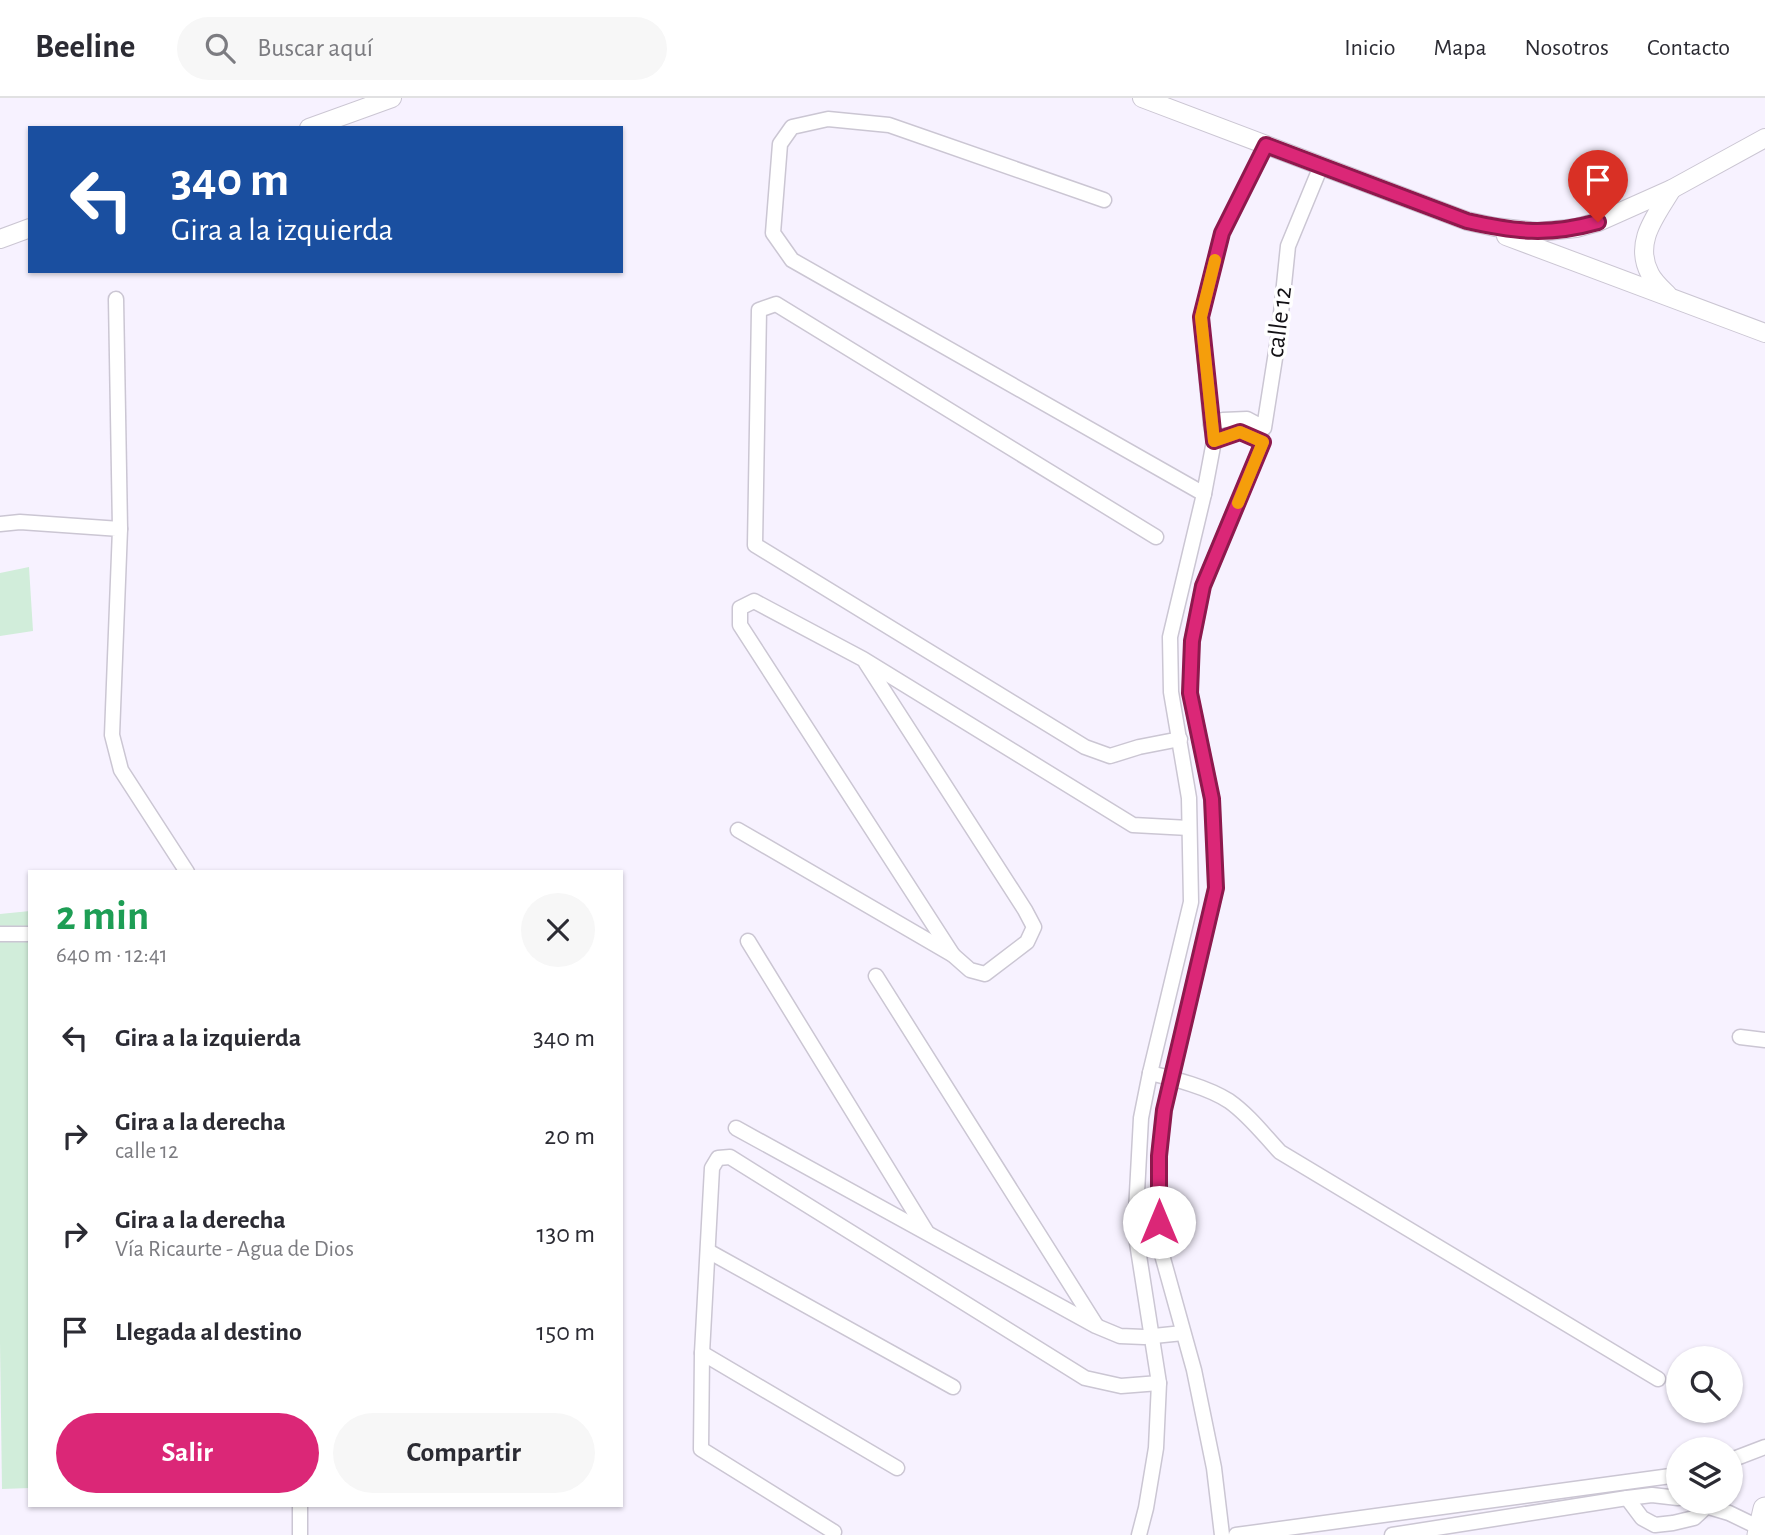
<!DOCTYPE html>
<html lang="es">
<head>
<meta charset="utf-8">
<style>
  :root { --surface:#fff; --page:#f7f7f7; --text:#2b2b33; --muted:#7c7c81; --line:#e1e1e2; --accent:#db2777 }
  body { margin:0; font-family:"Alegreya Sans",sans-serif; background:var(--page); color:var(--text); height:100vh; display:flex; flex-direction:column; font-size:26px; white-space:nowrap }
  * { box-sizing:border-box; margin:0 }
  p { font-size:23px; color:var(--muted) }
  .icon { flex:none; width:38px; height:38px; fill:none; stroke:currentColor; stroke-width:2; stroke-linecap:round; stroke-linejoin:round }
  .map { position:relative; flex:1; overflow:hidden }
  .drawer { position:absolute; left:28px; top:772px; width:595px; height:637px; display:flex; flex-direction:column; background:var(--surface); border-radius:0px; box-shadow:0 2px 5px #0004 }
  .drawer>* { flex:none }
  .guide { position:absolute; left:28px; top:28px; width:595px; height:147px; border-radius:0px; box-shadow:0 2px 5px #0004; background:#1a4fa0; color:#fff; overflow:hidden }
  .fabs { position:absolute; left:1666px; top:1248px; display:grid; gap:14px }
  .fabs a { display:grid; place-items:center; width:77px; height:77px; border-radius:50%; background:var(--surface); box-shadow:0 2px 5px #0004; font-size:35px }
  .pin { position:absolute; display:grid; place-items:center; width:60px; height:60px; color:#fff; margin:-72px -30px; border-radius:50% 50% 50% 0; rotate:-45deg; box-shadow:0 0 7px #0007 }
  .pin .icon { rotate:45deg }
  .me { position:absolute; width:77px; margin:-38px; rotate:0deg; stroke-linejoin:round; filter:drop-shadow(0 0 5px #0008) }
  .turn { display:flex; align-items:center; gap:24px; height:147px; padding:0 28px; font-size:32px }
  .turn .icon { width:91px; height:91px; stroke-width:2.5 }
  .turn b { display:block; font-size:49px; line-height:60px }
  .round { display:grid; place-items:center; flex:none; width:74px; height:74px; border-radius:37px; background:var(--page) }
  .summary { display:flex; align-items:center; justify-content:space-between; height:119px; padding:0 28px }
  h1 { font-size:42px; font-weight:600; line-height:52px; color:#1e9e55 }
  .primary-button { display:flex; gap:14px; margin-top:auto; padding:14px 28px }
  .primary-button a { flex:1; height:80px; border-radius:42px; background:var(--accent); color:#fff; font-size:28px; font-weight:600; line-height:80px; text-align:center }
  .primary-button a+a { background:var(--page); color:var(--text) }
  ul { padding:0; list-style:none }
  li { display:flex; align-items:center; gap:21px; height:98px; padding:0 28px }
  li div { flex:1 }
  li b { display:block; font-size:26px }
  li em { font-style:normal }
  header { display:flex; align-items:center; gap:42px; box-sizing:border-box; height:98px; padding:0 35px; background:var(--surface); border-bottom:2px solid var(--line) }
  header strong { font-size:33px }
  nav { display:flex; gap:38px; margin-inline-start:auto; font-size:24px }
  .search { width:490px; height:63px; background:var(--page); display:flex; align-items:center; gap:18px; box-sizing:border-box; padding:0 24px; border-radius:38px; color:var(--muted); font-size:26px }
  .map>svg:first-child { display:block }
  .green { fill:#d1edda }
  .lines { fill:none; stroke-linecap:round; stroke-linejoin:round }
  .minor-casing { stroke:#cbc6d3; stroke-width:17 }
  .tertiary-casing { stroke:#cbc6d3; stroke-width:20 }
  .primary-casing { stroke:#cbc6d3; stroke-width:25 }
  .minor { stroke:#fff; stroke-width:14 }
  .tertiary { stroke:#fff; stroke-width:18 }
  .primary { stroke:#fff; stroke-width:23 }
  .route-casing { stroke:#8e194d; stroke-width:18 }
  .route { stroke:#db2777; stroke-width:12 }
  .slow { stroke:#f59e0b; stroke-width:12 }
  .labels { text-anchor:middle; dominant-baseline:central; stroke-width:7; stroke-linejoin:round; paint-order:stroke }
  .street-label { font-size:26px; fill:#131115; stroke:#fff }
</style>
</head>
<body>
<header>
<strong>Beeline</strong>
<div class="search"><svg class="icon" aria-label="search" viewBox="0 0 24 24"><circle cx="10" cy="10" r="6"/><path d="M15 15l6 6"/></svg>Buscar aquí</div>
<nav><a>Inicio</a><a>Mapa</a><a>Nosotros</a><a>Contacto</a></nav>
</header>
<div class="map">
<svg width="1765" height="1437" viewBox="0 0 1765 1437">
  <rect width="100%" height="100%" fill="#f7f2ff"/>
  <g class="green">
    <polygon points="29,469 33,533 0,538 0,475"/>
    <polygon points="30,813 30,1390 2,1391 0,1244 0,816"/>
  </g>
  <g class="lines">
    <g class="minor-casing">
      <g id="minor">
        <polyline points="1104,102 889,27 828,21 792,29 780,46 773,135 792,162 1204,396"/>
        <polyline points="116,201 120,431"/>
        <polyline points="1211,326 1223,322 1247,321 1264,330 1279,235 1288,148 1321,68"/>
        <polyline points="1214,343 1240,334 1263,344 1203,488 1192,543 1190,595 1212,701 1216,790 1164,1012 1159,1058 1159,1146 1194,1272 1214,1370 1222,1437"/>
        <polyline points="0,426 20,424 120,431 112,637 121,672 187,774"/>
        <polyline points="1156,439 776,206 759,212 755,447 1085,649 1110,658 1139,649 1180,641"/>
        <polyline points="738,732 953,857 970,872 985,876 1027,844 1034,829 1025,812 866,565"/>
        <polyline points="0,836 30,836"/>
        <polyline points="748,843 926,1133"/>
        <polyline points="953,857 740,527 740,510 754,503 863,561 1133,727 1189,730"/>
        <polyline points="876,878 1096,1227"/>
        <polyline points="1740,939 1765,942"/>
        <path d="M1150 975C1175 981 1207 989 1229 1003 1249 1017 1264 1037 1280 1054L1658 1281"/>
        <polyline points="736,1030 1096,1228 1120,1238 1144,1239 1183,1235"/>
        <polyline points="708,1153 953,1289"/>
        <polyline points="702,1255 897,1370"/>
        <polyline points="1731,1362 1765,1349"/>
        <polyline points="1627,1400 1642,1420 1655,1427 1673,1425 1694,1420 1707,1408"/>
        <polyline points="1692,1404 1729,1415 1760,1430"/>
        <polyline points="834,1434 701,1351 702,1255 712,1070 718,1060 730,1059 1085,1280 1121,1288 1159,1285"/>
        <polyline points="300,1437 300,1407"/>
        <polyline points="1139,1437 1146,1410 1156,1350 1159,1285 1135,1132 1141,1020 1150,975 1191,804 1189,700 1171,594 1170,539 1204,396 1214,343 1211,326 1201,219 1222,135 1266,47"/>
        <polyline points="1236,1437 1678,1377"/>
        <polyline points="1392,1437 1627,1400 1652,1397 1678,1400"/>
      </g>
    </g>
    <g class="tertiary-casing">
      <g id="tertiary">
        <polyline points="1142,0 1467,123 1495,129 1538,134 1576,130 1598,124 1672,91 1765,40"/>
        <polyline points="309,30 392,0"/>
        <polyline points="1506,138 1765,235"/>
        <polyline points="0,141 30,130"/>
        <path d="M1668 197C1662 191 1654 184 1650 176 1633 144 1656 118 1672 91"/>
      </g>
    </g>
    <g class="primary-casing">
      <polyline id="primary" points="1759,1437 1765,1411"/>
    </g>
    <use href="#minor" class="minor"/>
    <use href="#tertiary" class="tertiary"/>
    <use href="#primary" class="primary"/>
  </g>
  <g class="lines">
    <g class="route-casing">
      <path id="route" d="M1159 1124V1058L1164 1012 1216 790 1212 701 1190 595 1192 543 1203 488 1263 344 1240 334 1214 343 1201 219 1222 135 1266 47 1467 123C1516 134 1548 138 1598 124"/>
    </g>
    <use href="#route" class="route"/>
    <polyline class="slow" points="1215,162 1201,219 1214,343 1240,334 1263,344 1238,405"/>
  </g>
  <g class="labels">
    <g class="street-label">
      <text transform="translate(1279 224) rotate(-83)">calle 12</text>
    </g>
  </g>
</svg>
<div class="fabs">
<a><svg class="icon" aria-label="search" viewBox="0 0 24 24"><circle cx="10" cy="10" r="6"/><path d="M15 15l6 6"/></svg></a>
<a><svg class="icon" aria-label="layers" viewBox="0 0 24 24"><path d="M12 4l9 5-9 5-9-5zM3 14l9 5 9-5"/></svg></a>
</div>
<div class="pin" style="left:1598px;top:124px;background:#d93025"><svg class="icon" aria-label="arrive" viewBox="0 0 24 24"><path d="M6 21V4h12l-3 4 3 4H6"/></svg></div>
<svg class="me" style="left:1159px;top:1124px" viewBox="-20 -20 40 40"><circle r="19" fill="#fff"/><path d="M0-13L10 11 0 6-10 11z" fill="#db2777"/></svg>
<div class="guide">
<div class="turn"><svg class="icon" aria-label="left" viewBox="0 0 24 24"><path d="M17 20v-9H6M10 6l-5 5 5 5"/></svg><div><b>340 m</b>Gira a la izquierda</div></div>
</div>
<section class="drawer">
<div class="summary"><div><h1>2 min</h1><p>640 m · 12:41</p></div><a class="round"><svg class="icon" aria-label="close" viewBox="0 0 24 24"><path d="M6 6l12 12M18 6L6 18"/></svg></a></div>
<ul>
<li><svg class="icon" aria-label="left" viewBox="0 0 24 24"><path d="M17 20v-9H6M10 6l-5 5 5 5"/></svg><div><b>Gira a la izquierda</b></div><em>340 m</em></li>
<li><svg class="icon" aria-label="right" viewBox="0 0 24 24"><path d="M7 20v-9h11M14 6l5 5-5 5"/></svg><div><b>Gira a la derecha</b><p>calle 12</p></div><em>20 m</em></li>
<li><svg class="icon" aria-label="right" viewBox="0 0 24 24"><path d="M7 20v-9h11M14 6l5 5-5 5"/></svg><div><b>Gira a la derecha</b><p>Vía Ricaurte - Agua de Dios</p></div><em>130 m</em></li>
<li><svg class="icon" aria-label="arrive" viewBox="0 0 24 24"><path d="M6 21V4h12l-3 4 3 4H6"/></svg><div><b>Llegada al destino</b></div><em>150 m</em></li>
</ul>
<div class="primary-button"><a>Salir</a><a>Compartir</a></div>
</section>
</div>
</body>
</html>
